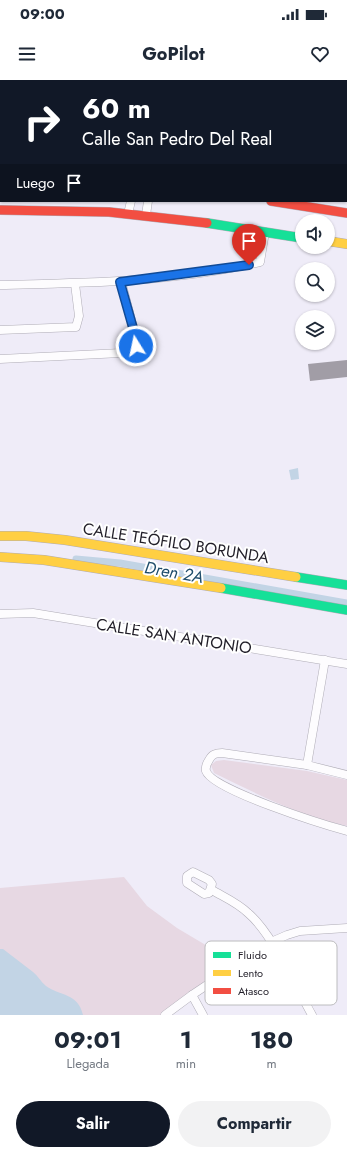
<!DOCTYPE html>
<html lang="es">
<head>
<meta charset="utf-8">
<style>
  :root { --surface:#fff; --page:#f2f2f3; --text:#1f2937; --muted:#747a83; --accent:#111827 }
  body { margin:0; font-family:Jost,sans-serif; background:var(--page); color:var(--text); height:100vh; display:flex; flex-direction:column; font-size:15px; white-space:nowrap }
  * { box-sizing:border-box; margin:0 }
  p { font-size:13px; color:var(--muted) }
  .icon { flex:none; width:22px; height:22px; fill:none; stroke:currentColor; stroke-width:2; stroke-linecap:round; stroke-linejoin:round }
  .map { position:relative; height:935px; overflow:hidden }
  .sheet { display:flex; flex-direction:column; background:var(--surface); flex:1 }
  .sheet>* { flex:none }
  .top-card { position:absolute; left:0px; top:0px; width:347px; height:122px; box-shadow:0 1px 3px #0004; background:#111827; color:#fff; overflow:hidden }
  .buttons { position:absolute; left:295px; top:134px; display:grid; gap:8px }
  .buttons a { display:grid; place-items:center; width:40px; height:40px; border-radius:50%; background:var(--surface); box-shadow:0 1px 3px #0004; font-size:20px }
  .pin { position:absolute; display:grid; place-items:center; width:34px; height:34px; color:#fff; margin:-41px -17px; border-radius:50% 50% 50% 0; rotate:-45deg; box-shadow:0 0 4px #0007 }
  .pin .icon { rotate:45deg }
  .me { position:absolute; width:44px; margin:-22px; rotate:350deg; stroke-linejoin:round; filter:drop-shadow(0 0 3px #0008) }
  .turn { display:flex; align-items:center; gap:14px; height:84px; padding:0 16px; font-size:18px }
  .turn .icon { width:52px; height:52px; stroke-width:2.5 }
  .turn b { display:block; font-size:28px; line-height:34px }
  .then { display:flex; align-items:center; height:38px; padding:0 16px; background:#0003; gap:8px; font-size:15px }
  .eta { display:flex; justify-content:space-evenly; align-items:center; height:68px; text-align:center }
  .eta b { font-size:24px; font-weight:700; line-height:28px }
  .primary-button { display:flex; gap:8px; margin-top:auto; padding:8px 16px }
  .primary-button a { flex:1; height:46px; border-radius:24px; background:var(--accent); color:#fff; font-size:16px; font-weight:700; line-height:46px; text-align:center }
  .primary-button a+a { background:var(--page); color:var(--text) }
  .status { display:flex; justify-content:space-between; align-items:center; height:28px; padding:0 20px; background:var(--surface); direction:ltr }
  .status svg { height:11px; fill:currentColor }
  header { display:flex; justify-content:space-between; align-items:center; height:52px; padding:0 16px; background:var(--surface); font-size:18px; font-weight:700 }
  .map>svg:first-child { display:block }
  .green { fill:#e7d8e3 }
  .water { fill:#c2d4e5 }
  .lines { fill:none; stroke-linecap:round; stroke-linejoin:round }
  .canal { stroke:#c2d4e5; stroke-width:7 }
  .building { fill:#a19da6 }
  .street-casing { stroke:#afacb6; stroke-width:9 }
  .fast-casing { stroke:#afacb6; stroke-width:10 }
  .slow-casing { stroke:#afacb6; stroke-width:10 }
  .jam-casing { stroke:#afacb6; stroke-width:10 }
  .street { stroke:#fdfcfe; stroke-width:8 }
  .fast { stroke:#16e098; stroke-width:9 }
  .slow { stroke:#ffcf43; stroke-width:9 }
  .jam { stroke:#f24e42; stroke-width:9 }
  .route-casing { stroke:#114b97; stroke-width:10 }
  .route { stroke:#1a73e8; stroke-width:7 }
  .labels { text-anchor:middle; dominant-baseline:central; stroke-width:4; stroke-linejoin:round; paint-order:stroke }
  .street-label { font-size:16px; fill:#211e28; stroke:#fff }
  .water-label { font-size:17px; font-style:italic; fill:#204d6b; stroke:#fff }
  .key { fill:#fff; stroke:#bcbcbe; stroke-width:1 }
  .key-label { font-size:11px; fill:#211e28 }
</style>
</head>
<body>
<div class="status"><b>09:00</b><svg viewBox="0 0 49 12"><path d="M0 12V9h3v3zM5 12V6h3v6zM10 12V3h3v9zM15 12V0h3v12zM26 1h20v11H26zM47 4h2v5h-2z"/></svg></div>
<header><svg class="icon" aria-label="menu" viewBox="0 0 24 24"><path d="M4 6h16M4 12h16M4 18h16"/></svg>GoPilot<svg class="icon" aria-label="heart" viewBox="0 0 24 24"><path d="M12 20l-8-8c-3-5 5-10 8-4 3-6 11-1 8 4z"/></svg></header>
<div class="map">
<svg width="347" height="935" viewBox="0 0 347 935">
  <rect width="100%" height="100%" fill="#efecf8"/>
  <g class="green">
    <path d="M224 680 307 691 347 700V746C300 736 257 714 214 693L211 685 216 681Z"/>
    <polygon points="124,797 147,826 177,848 209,867 227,885 160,935 0,935 0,808"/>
  </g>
  <g class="water">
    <polygon points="298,388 299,399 291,400 289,390"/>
    <path d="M0 869H3C13 877 23 884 33 892 38 896 41 902 46 906 60 916 78 913 83 935H0Z"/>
  </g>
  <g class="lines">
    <polyline class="canal" points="76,479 120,483 347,523"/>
  </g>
  <polygon class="building" points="347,280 347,297 310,301 308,284"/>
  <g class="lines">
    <g class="street-casing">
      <g id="street">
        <polyline points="95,0 96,1"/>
        <polyline points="109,0 109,1"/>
        <polyline points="216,0 216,1"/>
        <polyline points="268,1 275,0"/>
        <polyline points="0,58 1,58"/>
        <polyline points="128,134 131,121"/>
        <polyline points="146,135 148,121"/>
        <path d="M0 205C87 203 175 202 260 182L265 152"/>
        <polyline points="0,250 76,247 79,236 75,204"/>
        <polyline points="0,279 121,273 134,268 137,262 121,201"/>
        <polyline points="0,534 33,533 347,584"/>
        <polyline points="307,685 325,580"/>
        <path d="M347 695 307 685 222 673C216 673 212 674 209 680 207 683 205 687 206 691 212 710 325 745 347 751"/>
        <polygon points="193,792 209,800 212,804 209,813 204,814 187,803 187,796"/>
        <path d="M212 810C224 817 238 823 248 833 272 853 296 907 312 935"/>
        <polyline points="192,915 203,935"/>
        <polyline points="165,935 192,915 271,862 287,855 300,851 347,848"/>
      </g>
    </g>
    <g class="fast-casing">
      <g id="fast">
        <polyline points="179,0 179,1"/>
        <polyline points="207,143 302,158"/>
        <polyline points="296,497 347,505"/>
        <polyline points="221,508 347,530"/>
      </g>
    </g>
    <g class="slow-casing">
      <g id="slow">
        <polyline points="0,112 1,112"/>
        <polyline points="328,161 347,164"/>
        <polyline points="0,456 26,456 65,460 296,497"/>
        <polyline points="0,477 44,480 221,508"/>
      </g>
    </g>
    <g class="jam-casing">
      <g id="jam">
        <polyline points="271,121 347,133"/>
        <polyline points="0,130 109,132 207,143"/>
      </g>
    </g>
    <use href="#street" class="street"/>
    <use href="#fast" class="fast"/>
    <use href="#slow" class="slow"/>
    <use href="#jam" class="jam"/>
  </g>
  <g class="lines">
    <g class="route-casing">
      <polyline id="route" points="136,266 137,262 120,202 249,185"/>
    </g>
    <use href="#route" class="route"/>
  </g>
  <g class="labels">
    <g class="street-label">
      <text transform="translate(176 463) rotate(9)">CALLE TEÓFILO BORUNDA</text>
      <text transform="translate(174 556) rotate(9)">CALLE SAN ANTONIO</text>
    </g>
    <g class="water-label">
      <text transform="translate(174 492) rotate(10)">Dren 2A</text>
    </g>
  </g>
  <rect x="205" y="861" width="132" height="64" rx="6" class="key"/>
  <rect x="213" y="872" width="18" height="6" fill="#16e098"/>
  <rect x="213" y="890" width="18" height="6" fill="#ffcf43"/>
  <rect x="213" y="908" width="18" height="6" fill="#f24e42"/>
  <g class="key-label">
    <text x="238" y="879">Fluido</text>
    <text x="238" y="897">Lento</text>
    <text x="238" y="915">Atasco</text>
  </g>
</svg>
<div class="buttons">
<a><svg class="icon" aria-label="sound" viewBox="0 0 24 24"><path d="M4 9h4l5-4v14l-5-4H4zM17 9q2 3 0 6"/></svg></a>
<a><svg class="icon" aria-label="search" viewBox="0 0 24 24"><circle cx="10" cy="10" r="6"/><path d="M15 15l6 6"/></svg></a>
<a><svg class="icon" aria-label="layers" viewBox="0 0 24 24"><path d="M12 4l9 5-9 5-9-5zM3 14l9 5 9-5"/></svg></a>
</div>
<div class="pin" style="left:249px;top:185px;background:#d93025"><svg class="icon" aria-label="arrive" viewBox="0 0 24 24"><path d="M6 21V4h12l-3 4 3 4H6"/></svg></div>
<svg class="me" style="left:136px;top:266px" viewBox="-20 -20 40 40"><circle r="17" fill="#1a73e8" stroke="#fff" stroke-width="3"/><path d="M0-11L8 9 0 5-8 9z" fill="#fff"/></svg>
<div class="top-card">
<div class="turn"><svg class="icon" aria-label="right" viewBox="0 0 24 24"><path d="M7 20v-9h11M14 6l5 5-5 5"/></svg><div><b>60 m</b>Calle San Pedro Del Real</div></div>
<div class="then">Luego<svg class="icon" aria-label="arrive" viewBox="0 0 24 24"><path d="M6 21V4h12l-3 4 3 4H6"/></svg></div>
</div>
</div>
<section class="sheet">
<div class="eta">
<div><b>09:01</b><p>Llegada</p></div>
<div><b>1</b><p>min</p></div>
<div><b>180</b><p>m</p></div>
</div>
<div class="primary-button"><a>Salir</a><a>Compartir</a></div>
</section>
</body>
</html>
